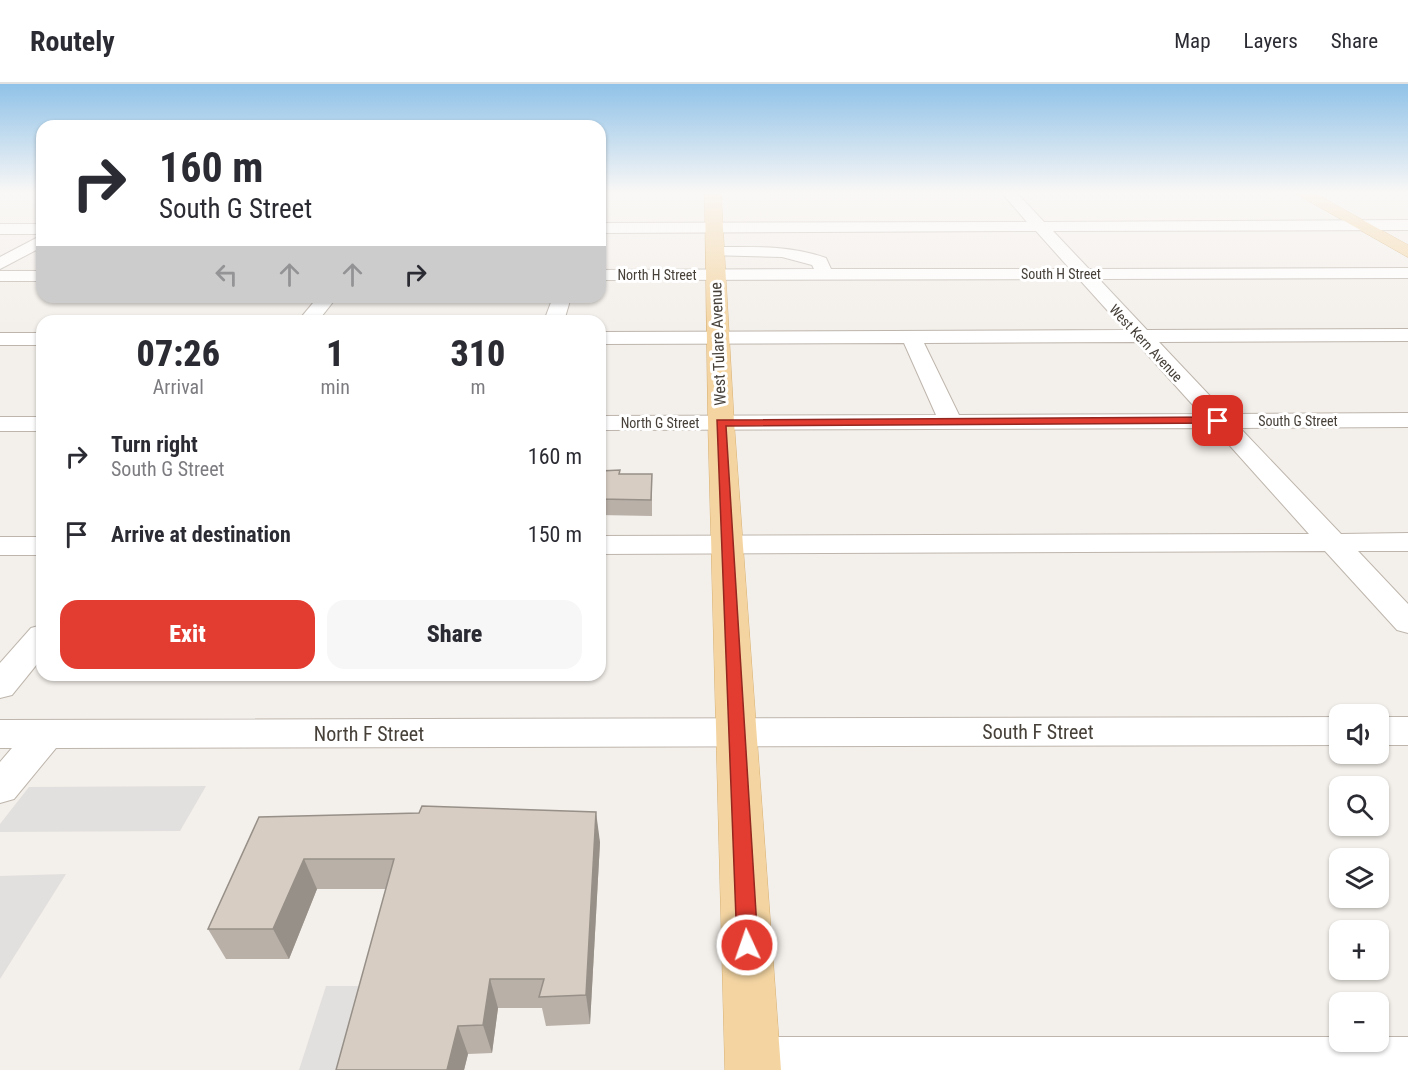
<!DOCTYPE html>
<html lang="en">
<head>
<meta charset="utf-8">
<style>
  :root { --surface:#fff; --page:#f7f7f7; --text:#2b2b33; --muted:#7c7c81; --line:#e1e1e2; --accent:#e33c30 }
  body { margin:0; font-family:"Roboto Condensed",sans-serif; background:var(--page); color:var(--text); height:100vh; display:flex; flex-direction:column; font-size:22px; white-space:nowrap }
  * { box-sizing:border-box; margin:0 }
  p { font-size:20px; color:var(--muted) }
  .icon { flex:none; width:33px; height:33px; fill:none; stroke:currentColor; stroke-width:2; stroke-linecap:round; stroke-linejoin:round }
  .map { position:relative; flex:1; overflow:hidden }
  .drawer { position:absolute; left:36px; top:231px; width:570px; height:366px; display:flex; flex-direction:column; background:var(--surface); border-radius:18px; box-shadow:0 2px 4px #0004 }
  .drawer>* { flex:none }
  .top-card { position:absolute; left:36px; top:36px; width:570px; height:183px; border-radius:18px; box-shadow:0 2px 4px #0004; background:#fff; color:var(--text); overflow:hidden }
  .fabs { position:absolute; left:1329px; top:620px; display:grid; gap:12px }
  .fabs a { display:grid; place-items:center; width:60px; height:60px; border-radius:12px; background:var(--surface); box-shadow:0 2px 4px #0004; font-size:30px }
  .pin { position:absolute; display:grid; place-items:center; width:51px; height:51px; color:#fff; margin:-26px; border-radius:12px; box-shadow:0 3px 9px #0006 }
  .me { position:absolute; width:66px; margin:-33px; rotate:357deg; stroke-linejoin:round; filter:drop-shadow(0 0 4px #0008) }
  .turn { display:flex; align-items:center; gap:21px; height:126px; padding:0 24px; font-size:27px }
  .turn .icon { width:78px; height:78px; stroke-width:2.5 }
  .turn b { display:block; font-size:42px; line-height:51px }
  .lanes { display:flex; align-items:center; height:57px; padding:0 24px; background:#0003; justify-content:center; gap:30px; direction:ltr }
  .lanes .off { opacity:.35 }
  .eta { display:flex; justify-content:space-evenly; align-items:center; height:102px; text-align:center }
  .eta b { font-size:36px; font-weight:800; line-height:42px }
  .primary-button { display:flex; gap:12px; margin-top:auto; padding:12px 24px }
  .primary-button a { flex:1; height:69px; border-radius:18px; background:var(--accent); color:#fff; font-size:24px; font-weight:800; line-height:69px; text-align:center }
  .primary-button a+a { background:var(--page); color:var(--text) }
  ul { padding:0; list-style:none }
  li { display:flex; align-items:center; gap:18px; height:78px; padding:0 24px }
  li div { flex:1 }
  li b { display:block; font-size:22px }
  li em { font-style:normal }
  header { display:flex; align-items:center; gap:36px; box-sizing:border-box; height:84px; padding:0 30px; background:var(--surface); border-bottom:2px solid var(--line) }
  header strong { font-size:28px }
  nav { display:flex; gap:33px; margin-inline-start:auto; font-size:21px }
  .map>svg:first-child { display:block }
  .parking { fill:#e2e0de }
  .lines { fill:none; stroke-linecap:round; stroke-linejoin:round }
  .minor-casing { stroke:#beb6ad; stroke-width:2 }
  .major-casing { stroke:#d8b173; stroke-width:1 }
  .minor { fill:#fff; fill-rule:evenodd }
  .major { fill:#f4d5a2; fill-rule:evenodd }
  .wall { fill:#b9b0a8 }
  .shaded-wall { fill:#969088 }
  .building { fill:#d7cdc3; stroke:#969088; stroke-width:1.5 }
  .route { fill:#e33c30; stroke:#94271f; stroke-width:1.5 }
  .labels { text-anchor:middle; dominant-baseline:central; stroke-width:6; stroke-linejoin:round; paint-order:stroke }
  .far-street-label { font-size:14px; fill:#464039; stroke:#fff }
  .street-label { font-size:16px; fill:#464039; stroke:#fff }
  .near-street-label { font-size:20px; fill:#464039; stroke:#fff }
</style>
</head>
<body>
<header>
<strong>Routely</strong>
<nav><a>Map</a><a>Layers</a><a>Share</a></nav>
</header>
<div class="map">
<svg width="1408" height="986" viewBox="0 0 1408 986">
  <rect width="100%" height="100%" fill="#f3efea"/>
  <g class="parking">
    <polygon points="206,702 180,747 0,748 0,740 29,703"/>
    <polygon points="66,790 0,895 0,792"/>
    <polygon points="326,902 380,902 358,986 299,986"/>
  </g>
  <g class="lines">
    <g class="minor-casing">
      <g id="minor">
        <path d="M1002 109H1017L1044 138 1408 136V146L1053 147 1089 185 1408 184V194L1099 195 1147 246 1408 245V257L1159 258 1227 330 1408 329V343L1240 344 1341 450 1408 449V467H1358L1408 520V549L1397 546 1325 467 600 470V452L1309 450 1214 344 600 346V332L936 331 904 259 600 260V248L1125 246 1079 195 600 196V186L814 185 812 181 782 173 708 171 706 168 708 165 714 163C753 163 789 161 826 174L831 185H1070L1036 147 600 149V139L1027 138ZM1136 258 1201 330 959 331 924 259Z"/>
        <rect x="0" y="140" width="42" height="10"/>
        <polygon points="42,151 42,163 0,185 0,173"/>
        <rect x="0" y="187" width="42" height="10"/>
        <polygon points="318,213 337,213 318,237 298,237"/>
        <polygon points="553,213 571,213 564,237 544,237"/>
        <rect x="0" y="249" width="42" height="12"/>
        <rect x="0" y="333" width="42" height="14"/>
        <rect x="0" y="453" width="42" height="18"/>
        <polygon points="42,541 42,574 12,611 0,614 0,579 31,544"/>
        <polygon points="1340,633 1340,661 56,664 14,715 0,719 0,678 12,664 0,664 0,636"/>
        <rect x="1378" y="633" width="30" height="28"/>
        <polygon points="753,953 1340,953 1340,957 1378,957 1378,953 1408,953 1408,986 731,986 728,978 735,960"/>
      </g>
    </g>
    <g class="major-casing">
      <g id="major">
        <polygon points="705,109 721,109 734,338 781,986 725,986 708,338"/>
        <polygon points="1295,109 1314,109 1408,161 1408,173"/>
      </g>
    </g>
    <use href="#minor" class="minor"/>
    <use href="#major" class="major"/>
  </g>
  <g class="wall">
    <polygon points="600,387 620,390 652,390 652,432 600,431"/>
    <polygon points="259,733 600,758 590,940 546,942 542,924 498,924 492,969 468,970 464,986 336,986 386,805 317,805 289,875 226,875 208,845"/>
  </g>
  <g class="shaded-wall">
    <polygon points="596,728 600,758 590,940 586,911"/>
    <polygon points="304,775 317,805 289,875 273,845"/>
    <polygon points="490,895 498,924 492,969 483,941"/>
    <polygon points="458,942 468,970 464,986 447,986"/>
  </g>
  <g class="building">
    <polygon points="620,386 619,390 652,390 651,416 600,415 600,387"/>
    <polygon points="422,722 596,728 586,911 539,913 544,895 490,895 483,941 458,942 447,986 336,986 394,775 304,775 273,845 208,845 259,733 419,729"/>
  </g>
  <linearGradient id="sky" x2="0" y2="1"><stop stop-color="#90c2e8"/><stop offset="0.44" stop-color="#faf8f6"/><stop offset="1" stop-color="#faf8f6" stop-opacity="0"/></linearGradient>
  <rect width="1408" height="247" fill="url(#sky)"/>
  <polygon class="route" points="1218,333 1222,334 1222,339 726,342 758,861 755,868 747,871 740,868 737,861 717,336"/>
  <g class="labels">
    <g class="far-street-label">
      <text x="1061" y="190">South H Street</text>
      <text x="657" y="191">North H Street</text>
      <text transform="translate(1146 259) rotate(47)">West Kern Avenue</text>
      <text x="1298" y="337">South G Street</text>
      <text x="660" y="339">North G Street</text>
    </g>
    <g class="street-label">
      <text transform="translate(718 260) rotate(-92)">West Tulare Avenue</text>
    </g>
    <g class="near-street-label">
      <text x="1038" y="648">South F Street</text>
      <text x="369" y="650">North F Street</text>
    </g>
  </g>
</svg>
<div class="fabs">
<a><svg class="icon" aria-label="sound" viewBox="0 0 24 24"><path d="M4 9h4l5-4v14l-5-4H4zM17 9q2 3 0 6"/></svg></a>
<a><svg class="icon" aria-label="search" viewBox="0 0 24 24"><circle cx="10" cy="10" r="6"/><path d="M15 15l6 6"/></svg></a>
<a><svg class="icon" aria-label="layers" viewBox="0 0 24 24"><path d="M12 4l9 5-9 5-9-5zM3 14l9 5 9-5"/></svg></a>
<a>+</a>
<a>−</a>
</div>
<div class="pin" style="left:1218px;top:337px;background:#d93025"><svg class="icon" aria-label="arrive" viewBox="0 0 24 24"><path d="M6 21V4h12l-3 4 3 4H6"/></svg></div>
<svg class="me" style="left:747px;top:861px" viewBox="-20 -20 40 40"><circle r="17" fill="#e33c30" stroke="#fff" stroke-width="3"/><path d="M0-11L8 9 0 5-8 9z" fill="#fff"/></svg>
<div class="top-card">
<div class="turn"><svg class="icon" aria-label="right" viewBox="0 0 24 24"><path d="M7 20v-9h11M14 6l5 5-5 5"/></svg><div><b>160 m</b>South G Street</div></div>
<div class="lanes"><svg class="icon off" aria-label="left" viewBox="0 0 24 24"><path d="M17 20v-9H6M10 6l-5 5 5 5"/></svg><svg class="icon off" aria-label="ahead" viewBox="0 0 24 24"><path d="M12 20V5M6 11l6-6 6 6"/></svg><svg class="icon off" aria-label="ahead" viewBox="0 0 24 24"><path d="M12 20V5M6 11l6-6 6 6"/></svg><svg class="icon" aria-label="right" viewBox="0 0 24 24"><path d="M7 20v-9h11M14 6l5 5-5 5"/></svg></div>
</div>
<section class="drawer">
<div class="eta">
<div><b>07:26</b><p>Arrival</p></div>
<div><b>1</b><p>min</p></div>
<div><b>310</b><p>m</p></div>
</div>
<ul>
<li><svg class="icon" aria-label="right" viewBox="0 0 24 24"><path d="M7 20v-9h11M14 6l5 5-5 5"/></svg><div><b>Turn right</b><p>South G Street</p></div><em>160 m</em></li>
<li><svg class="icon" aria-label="arrive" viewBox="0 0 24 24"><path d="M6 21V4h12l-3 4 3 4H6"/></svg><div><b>Arrive at destination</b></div><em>150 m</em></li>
</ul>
<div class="primary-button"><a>Exit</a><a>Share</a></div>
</section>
</div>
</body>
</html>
